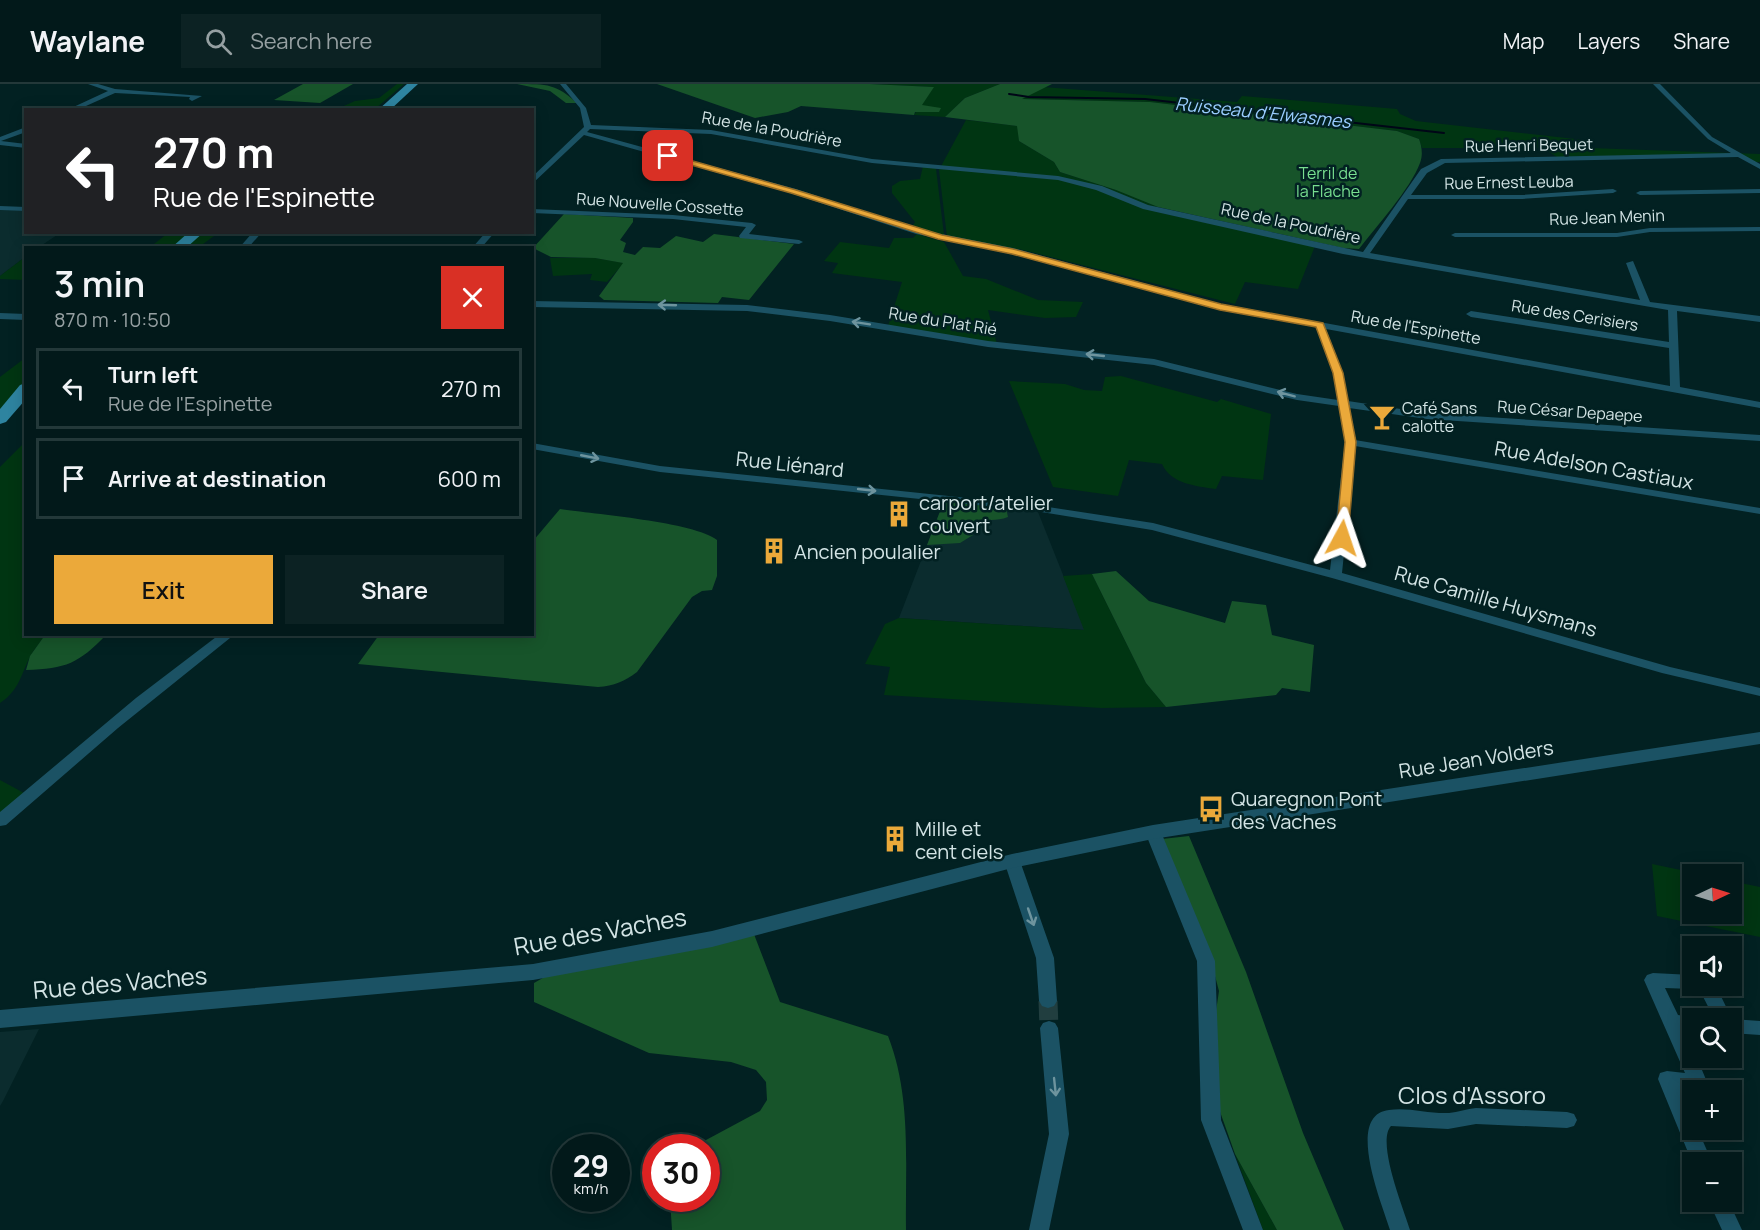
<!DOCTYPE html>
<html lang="en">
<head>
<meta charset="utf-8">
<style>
  :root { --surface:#02191a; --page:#0c2223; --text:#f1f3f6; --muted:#96a0a2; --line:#233839; --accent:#eba93a }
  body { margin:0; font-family:Manrope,sans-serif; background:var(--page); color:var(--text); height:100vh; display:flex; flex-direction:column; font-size:22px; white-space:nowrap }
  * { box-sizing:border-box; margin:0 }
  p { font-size:20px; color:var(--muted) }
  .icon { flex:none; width:33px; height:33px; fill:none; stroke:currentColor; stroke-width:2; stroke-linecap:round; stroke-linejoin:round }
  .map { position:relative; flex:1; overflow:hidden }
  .side { position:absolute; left:24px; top:162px; width:510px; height:390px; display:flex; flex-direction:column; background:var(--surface); border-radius:0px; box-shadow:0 3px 15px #0003,0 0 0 2px var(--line) }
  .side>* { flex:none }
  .banner { position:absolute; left:24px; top:24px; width:510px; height:126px; border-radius:0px; box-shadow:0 3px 15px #0003,0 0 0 2px var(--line); background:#202124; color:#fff; overflow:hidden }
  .needle { width:39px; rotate:86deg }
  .fabs { position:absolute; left:1682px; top:780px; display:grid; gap:12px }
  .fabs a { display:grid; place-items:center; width:60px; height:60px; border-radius:0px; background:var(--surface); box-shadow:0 3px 15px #0003,0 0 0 2px var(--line); font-size:30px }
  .speed { position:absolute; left:552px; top:1050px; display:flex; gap:12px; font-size:30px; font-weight:700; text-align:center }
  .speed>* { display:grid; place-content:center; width:78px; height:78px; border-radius:50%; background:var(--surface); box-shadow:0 3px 15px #0003,0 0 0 2px var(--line); line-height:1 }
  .speed small { font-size:15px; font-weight:400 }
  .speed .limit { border:9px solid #d22; background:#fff; color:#111 }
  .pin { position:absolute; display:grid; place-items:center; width:51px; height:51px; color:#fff; margin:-26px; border-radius:12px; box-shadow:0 3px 9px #0006 }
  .me { position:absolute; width:66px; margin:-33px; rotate:5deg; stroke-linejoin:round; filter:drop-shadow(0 0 4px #0008) }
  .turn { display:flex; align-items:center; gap:21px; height:126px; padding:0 30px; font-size:27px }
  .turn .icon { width:78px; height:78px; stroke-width:2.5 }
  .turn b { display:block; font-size:42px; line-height:51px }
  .round { display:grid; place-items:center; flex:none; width:63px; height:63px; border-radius:0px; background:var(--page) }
  .overview { display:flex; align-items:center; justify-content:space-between; height:102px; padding:0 30px }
  h1 { font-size:36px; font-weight:600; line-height:45px }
  .cta { display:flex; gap:12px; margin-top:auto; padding:12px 30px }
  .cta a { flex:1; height:69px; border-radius:0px; background:var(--accent); color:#111; font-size:24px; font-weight:600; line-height:69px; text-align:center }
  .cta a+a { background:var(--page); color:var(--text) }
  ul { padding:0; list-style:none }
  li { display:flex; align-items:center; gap:18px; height:81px; margin:0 12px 9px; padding:0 18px; border:3px solid var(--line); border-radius:0px }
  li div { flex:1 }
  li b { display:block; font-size:22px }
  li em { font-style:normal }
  header { display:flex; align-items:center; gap:36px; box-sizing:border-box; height:84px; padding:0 30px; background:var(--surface); border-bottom:2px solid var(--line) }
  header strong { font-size:28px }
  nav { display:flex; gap:33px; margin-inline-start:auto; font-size:21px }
  .search { width:420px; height:54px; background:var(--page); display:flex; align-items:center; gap:15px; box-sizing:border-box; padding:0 21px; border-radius:0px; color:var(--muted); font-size:22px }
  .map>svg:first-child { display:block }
  .built { fill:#0b2c2e }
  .green { fill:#003512 }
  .forest { fill:#17542a }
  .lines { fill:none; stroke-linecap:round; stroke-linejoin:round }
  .stream { stroke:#000617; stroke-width:2 }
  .minor-tunnel { stroke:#213e3f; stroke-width:19; stroke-dasharray:19 9; stroke-linecap:butt }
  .minor { fill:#1b5264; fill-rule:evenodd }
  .tertiary { fill:#1b5264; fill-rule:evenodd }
  .primary { fill:#2e84a0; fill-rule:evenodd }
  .oneway { stroke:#6e949e }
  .route { fill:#eba93a; stroke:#996e26; stroke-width:1.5 }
  .labels { text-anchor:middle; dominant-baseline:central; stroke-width:5; stroke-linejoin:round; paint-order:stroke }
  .far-street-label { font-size:16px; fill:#d3e4e5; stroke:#022122 }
  .far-park-label { font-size:16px; fill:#78df90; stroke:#022122 }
  .far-poi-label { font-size:16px; fill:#d3e4e5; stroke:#022122; text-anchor:start }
  .far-water-label { font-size:18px; font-style:italic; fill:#9acdff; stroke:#022122 }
  .street-label { font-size:20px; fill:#d3e4e5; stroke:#022122 }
  .poi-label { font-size:20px; fill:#d3e4e5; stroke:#022122; text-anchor:start }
  .near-street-label { font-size:24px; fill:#d3e4e5; stroke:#022122 }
</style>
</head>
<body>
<header>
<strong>Waylane</strong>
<div class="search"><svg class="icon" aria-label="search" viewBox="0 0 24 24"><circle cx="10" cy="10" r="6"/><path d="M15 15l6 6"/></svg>Search here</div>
<nav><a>Map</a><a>Layers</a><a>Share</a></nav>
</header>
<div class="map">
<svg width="1760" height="1146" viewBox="0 0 1760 1146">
  <rect width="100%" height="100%" fill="#022122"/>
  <g class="built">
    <polygon points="0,124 25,125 26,148 60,149 39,163 26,164 25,173 0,192"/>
    <polygon points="944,417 1038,428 1085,546 899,534"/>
    <polygon points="39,945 3,1017 0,1022 0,948"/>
  </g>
  <g class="green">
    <polygon points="397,0 404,0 375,25 337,25 355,17 379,14"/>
    <polygon points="870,0 1000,0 965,14 945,33 914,31 933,3"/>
    <polygon points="1043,3 1237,18 1242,12 1397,25 1400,30 1416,37 1584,56 1590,64 1760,70 1760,78 1753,78 1740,70 1557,73 1543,64 1422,64 1419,55 1397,47 1150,18 1021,15"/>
    <polygon points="966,36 1018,42 1019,57 1054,78 1060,88 1116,106 1158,123 1157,128 1315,162 1298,205 1245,198 1235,220 1023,166 947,153 939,86"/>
    <polygon points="923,82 939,83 936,85 944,151 941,153 912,143 915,138 892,109 892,102 900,97 920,95"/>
    <polygon points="168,149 218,149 199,163 149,164"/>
    <polygon points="917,150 944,158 963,192 986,195 1038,216 1083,218 1076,233 1045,234 988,226 998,264 887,245 902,198 832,189 838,179 824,177 840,158 889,164 894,154 913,154"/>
    <polygon points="25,173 25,196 0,195 0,192"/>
    <polygon points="550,174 595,174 624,179 607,198 590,196 592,190 553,192"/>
    <polygon points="25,274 25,298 0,327 0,293"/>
    <path d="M1121 292 1217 318 1221 315 1271 330 1263 396 1222 392 1216 405C1196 402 1171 400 1162 380L1129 376 1118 412 1053 403 1009 297 1065 300 1084 306 1102 307 1105 293Z"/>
    <path d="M25 358 26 550 45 551C41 557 35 564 31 571 21 589 20 606 0 619V383Z"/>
    <polygon points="1092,490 1146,599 1166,623 1102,624 884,611 890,583 865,580 885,540 899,534 1084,546 1063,492"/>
    <polygon points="0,696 24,709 0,729"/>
    <polygon points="1652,780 1700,790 1692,790 1692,830 1731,830 1731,797 1760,803 1760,853 1657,832"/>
    <polygon points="1235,1070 1277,1146 1263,1146"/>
  </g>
  <g class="forest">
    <polygon points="303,0 353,0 320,19 274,16"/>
    <path d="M517 0C548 0 556 0 577 19H566L550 7Z"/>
    <polygon points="657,0 870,0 934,3 922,21 941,24 939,28 915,28 914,31 801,22 788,28 755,34"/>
    <path d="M1000 0H1052L1022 15 1150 18 1397 47 1419 55C1422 63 1423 71 1420 79 1411 104 1376 143 1359 165L1343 164 1158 123 1116 106 1060 88 1054 78 1019 57 1017 42 945 33 965 14Z"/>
    <polygon points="564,130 633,134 633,138 620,156 626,159 623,168 635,171 643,163 660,164 676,152 703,158 714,150 794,160 749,216 722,213 718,219 604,216 599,212 623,179 595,174 551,173 533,164"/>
    <path d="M944 417 1006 424 1008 433C996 438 986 434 976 439L973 451 960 459 927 461Z"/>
    <path d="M560 425C593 430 695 438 717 456V492L712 506 702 507 692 513 637 588C625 597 614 602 598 603L358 580 379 551 532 550 533 457Z"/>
    <polygon points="1116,487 1149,517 1225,539 1232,517 1266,521 1272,551 1314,561 1310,608 1282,604 1276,611 1166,623 1146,599 1092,490"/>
    <path d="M45 551V550L106 551C79 579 66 585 26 586L30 572Z"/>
    <polygon points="1189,752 1246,888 1303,1049 1344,1146 1277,1146 1235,1070 1218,1022 1216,927 1219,907 1211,877 1162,755"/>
    <path d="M752 845 780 918 888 952C912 1013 905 1081 906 1146H672L670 1115 706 1114V1064L693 1063 760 1027 767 1016 766 998 756 986 731 978 649 969 534 918V899L562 883Z"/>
  </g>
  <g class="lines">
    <polyline class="stream" points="1009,10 1029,13 1145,15 1444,49"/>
    <polyline class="minor-tunnel" points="1048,917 1049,944"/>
    <g class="minor">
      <polygon points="88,0 98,0 115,5 202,12 192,17 189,15 190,13 115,9 77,26 67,26 108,7"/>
      <path d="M560 0H566L586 24 591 41 711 46 872 75 1058 92 1102 102 1148 121 1363 168 1421 85 1441 75 1731 69 1708 55 1653 0H1660L1712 53 1760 80V85L1738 73 1445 79 1427 89 1411 111H1522L1613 105 1617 107 1613 109 1522 115H1408L1370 169 1640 216 1626 179 1633 177 1650 218 1760 232V238L1677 227 1680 303 1760 318V324L1326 245 1343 289 1348 317 1427 329 1760 351V357L1427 335 1349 324 1355 356 1760 424V430L1355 362 1342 489 1670 583 1760 604V612L1662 589 1332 494 1152 446 1035 427 660 388 532 365V359L660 382 1035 421 1153 439 1330 486 1345 358 1339 322 1297 316 1154 281 988 263 830 237 747 227 532 223V217L747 221 830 231 988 257 1154 275 1297 310 1338 316 1333 289 1316 243 1220 226 1012 169 916 150 790 109 584 51 532 100V93L584 43 580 24ZM590 45 711 50 872 79 1058 96 1096 106 1143 125 1343 170 1668 226 1669 258 1471 227 1466 230 1471 233 1669 264 1670 302 1221 220 1013 164 921 146 796 105 587 48Z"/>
      <polygon points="26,43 26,48 1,57 26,60 26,64 0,61 0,53"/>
      <polygon points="1760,105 1760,109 1640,111 1636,109 1640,107"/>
      <polygon points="0,122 26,123 26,127 0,126"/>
      <polygon points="532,125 673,131 752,139 756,141 749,150 799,156 803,158 799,160 740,154 739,152 746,143 673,135 532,129"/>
      <polygon points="1760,143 1760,147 1650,148 1617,153 1455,153 1451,151 1455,149 1617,149 1650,144"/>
      <polygon points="253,148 262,148 248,164 239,164"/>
      <polygon points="486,148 495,148 481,164 472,164"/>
      <polygon points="0,229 26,230 26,236 0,235"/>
      <polygon points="220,550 235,550 118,644 6,741 0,742 0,728 136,614"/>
      <polygon points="1153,742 1159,744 1161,748 1215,877 1221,1036 1263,1146 1243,1146 1201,1036 1197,877 1145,748 1147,744"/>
      <polygon points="1012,771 1018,773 1020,777 1054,874 1057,917 1054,922 1048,924 1042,922 1039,917 1036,874 1004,777 1006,773"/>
      <polygon points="1653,889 1692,891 1692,902 1716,902 1732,935 1760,937 1760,951 1731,949 1731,934 1714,934 1698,903 1692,905 1665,904 1678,931 1699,934 1692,934 1692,946 1685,946 1692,963 1692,974 1697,974 1707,998 1705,1004 1698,1006 1680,1004 1692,1031 1692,1046 1698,1046 1712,1078 1692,1078 1658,995 1660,989 1667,987 1685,989 1644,896 1647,891"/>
      <polygon points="1049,937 1055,939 1058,944 1069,1050 1049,1146 1029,1146 1049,1050 1040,944 1043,939"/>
      <path d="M1476 1024 1567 1028 1574 1030 1577 1036 1574 1042 1567 1044 1476 1040 1448 1045 1391 1042C1376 1058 1404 1126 1410 1146H1390C1383 1122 1344 1031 1389 1026 1408 1023 1429 1030 1449 1029 1458 1028 1467 1025 1476 1024Z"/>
      <polygon points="1709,1118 1729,1118 1742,1146 1722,1146"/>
    </g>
    <polygon class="tertiary" points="1760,648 1760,660 1153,755 1012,784 712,863 533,896 0,944 0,926 533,880 712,847 1012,770 1153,741"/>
    <g class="primary">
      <polygon points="407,0 418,0 390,26 378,26"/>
      <polygon points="189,148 204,148 186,164 171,164"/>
      <polygon points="26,299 26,315 6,338 0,340 0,325 20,301"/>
    </g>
  </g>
  <defs><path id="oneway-shaft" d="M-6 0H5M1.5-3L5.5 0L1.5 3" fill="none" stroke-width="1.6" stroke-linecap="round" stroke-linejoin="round" transform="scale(1.5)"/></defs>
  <g class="oneway">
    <use href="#oneway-shaft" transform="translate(667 221) rotate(-178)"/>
    <use href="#oneway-shaft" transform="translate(861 239) rotate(-171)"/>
    <use href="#oneway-shaft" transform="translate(1095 271) rotate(-174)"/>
    <use href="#oneway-shaft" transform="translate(1286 310) rotate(-165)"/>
    <use href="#oneway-shaft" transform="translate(590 373) rotate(11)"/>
    <use href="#oneway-shaft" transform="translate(867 406) rotate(6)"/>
    <use href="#oneway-shaft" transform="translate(1031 833) rotate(71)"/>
    <use href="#oneway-shaft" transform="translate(1055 1003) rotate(84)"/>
  </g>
  <polygon class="route" points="668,70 796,106 942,151 1013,165 1221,220 1323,239 1343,289 1356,358 1348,454 1342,458 1336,454 1345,358 1333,289 1316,243 1220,226 1012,170 938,155 791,109 666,74"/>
  <defs>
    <g id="bar-bare" transform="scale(2.07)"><path d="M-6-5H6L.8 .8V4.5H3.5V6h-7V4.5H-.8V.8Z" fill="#eba93a" stroke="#022122" stroke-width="2.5" paint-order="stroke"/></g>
    <g id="building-bare" transform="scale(2.07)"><path d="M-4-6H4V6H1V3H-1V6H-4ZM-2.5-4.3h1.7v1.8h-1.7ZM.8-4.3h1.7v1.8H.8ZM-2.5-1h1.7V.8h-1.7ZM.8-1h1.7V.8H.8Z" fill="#eba93a" stroke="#022122" stroke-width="2.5" paint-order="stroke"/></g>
    <g id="bus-bare" transform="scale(2.07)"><path d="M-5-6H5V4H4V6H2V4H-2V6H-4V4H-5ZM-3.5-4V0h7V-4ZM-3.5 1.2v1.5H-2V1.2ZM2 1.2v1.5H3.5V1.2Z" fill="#eba93a" stroke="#022122" stroke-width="2.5" paint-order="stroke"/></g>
  </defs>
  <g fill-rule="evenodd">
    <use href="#bar-bare" x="1382" y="333"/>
    <use href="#building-bare" x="899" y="430"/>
    <use href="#building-bare" x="774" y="467"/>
    <use href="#bus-bare" x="1211" y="725"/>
    <use href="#building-bare" x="895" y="755"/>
  </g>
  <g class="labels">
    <g class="far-street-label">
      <text transform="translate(772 45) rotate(10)">Rue de la Poudrière</text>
      <text transform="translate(1529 61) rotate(-1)">Rue Henri Bequet</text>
      <text transform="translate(1509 98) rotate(-1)">Rue Ernest Leuba</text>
      <text transform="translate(660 120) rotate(4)">Rue Nouvelle Cossette</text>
      <text transform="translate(1607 133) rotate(-2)">Rue Jean Menin</text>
      <text transform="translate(1291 139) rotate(12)">Rue de la Poudrière</text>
      <text transform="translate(1575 231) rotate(9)">Rue des Cerisiers</text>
      <text transform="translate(943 237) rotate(9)">Rue du Plat Rié</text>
      <text transform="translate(1416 243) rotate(10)">Rue de l'Espinette</text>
      <text transform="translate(1570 327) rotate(4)">Rue César Depaepe</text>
    </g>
    <g class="far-park-label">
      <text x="1328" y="89">Terril de<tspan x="1328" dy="18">la Flache</tspan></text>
    </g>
    <g class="far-poi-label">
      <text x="1402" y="324">Café Sans<tspan x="1402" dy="18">calotte</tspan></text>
    </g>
    <g class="far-water-label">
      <text transform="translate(1263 28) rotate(6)">Ruisseau d'Elwasmes</text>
    </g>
    <g class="street-label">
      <text transform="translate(790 380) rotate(6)">Rue Liénard</text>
      <text transform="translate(1594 381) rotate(10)">Rue Adelson Castiaux</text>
      <text transform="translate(1496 517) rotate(16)">Rue Camille Huysmans</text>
      <text transform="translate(1476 675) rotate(-9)">Rue Jean Volders</text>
    </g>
    <g class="poi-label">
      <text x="919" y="418">carport/atelier<tspan x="919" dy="23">couvert</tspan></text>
      <text x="794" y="467">Ancien poulalier</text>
      <text x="1231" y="714">Quaregnon Pont<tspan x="1231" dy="23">des Vaches</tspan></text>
      <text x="915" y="744">Mille et<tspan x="915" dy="23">cent ciels</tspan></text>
    </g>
    <g class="near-street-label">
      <text transform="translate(600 847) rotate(-10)">Rue des Vaches</text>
      <text transform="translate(120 898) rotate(-5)">Rue des Vaches</text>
      <text x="1472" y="1010">Clos d'Assoro</text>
    </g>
  </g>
</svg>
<div class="fabs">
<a><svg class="needle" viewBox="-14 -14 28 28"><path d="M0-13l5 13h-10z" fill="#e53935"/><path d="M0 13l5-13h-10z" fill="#96a0a2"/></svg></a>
<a><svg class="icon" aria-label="sound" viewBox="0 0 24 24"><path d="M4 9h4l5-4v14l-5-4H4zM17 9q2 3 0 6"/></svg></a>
<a><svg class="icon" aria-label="search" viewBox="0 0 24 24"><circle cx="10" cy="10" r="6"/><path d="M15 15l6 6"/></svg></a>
<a>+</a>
<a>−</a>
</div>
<div class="speed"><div>29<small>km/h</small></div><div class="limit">30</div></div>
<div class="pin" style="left:668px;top:72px;background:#d93025"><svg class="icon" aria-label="arrive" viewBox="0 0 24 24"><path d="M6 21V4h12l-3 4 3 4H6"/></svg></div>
<svg class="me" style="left:1342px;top:454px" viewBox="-20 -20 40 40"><path d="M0-17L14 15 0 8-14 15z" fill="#eba93a" stroke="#fff" stroke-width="4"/></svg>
<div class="banner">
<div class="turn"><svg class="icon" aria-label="left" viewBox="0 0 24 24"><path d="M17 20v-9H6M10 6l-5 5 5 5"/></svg><div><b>270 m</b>Rue de l'Espinette</div></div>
</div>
<section class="side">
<div class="overview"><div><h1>3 min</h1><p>870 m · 10:50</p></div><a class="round" style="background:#d93025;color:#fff"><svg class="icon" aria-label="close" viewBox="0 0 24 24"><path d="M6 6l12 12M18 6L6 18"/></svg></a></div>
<ul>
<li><svg class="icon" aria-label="left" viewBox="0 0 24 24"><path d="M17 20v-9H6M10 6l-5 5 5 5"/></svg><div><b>Turn left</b><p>Rue de l'Espinette</p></div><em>270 m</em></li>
<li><svg class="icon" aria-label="arrive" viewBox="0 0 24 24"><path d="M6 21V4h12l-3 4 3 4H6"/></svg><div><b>Arrive at destination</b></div><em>600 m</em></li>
</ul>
<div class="cta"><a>Exit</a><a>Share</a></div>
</section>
</div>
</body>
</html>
